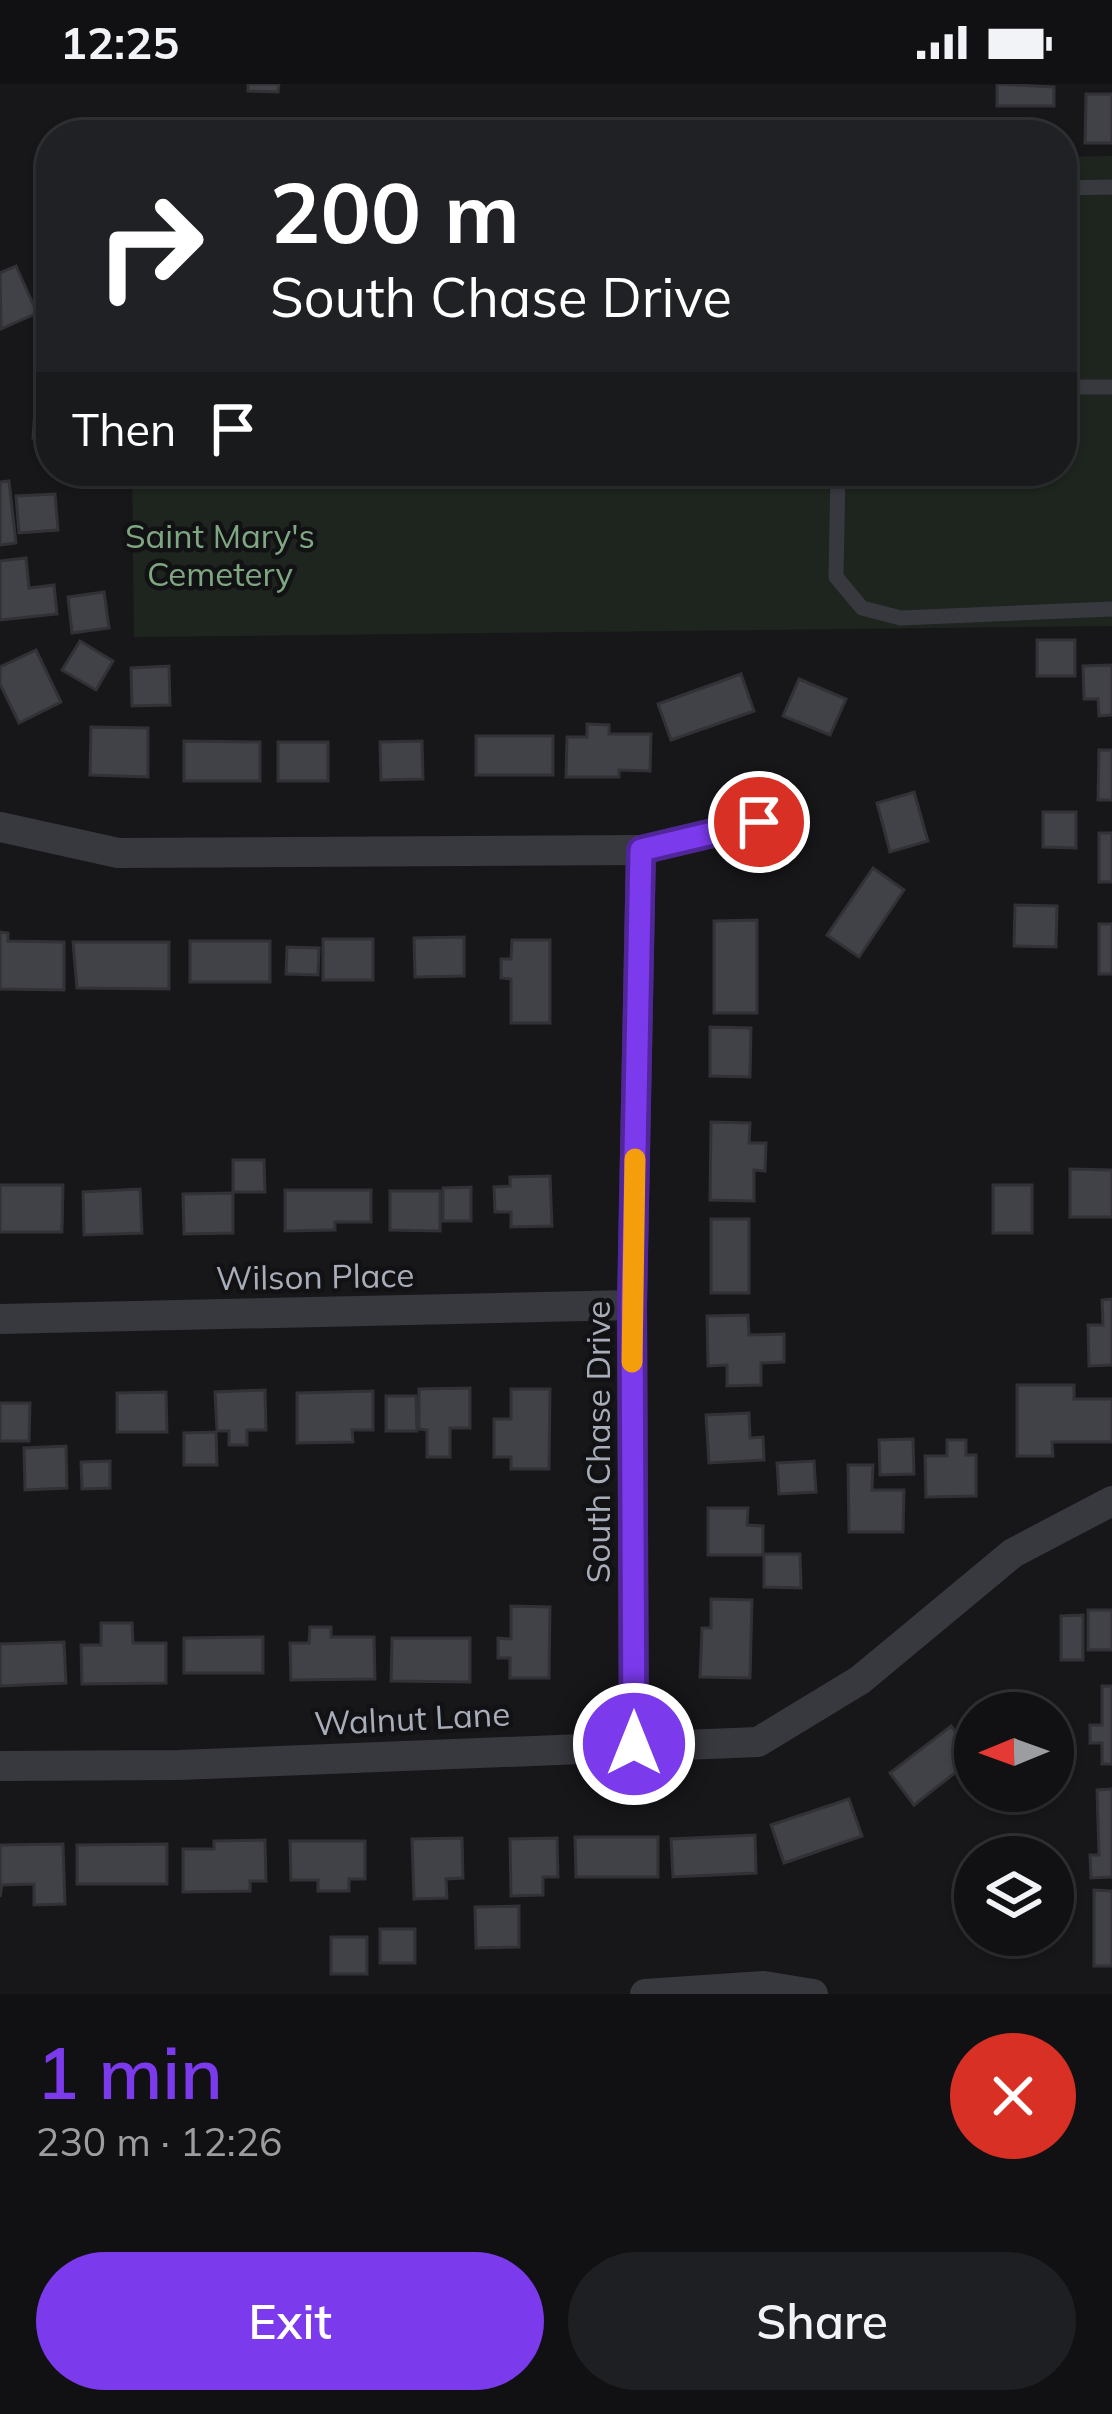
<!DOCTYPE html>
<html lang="en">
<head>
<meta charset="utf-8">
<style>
  :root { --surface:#111114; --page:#1e1f22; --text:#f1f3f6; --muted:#9c9da0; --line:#303134; --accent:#7c3aed }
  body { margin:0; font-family:Mulish,sans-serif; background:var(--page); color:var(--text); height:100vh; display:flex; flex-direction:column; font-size:45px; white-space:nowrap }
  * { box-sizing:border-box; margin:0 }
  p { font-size:39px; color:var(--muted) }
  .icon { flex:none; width:66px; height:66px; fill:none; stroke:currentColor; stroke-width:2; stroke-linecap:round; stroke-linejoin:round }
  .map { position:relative; height:1910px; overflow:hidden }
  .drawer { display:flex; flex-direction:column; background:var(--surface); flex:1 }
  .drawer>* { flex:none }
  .banner { position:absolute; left:36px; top:36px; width:1041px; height:366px; border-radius:48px; box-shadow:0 3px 9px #0004,0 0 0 3px var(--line); background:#202124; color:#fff; overflow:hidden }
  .needle { width:78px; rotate:269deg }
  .fabs { position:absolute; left:954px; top:1608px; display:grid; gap:24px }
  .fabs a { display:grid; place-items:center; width:120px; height:120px; border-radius:50%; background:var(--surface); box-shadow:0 3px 9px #0004,0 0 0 3px var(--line); font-size:60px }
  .pin { position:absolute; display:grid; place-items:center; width:102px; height:102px; color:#fff; margin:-51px; border:6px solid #fff; border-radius:50%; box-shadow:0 3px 12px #0007 }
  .me { position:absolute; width:132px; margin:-66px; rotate:0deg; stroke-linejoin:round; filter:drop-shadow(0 0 9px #0008) }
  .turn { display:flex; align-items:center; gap:42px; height:252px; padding:0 36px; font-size:54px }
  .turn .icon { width:156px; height:156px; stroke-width:2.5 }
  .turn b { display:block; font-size:84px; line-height:102px }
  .then { display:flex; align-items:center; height:114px; padding:0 36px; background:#0003; gap:24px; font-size:45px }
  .round { display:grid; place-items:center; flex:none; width:126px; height:126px; border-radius:63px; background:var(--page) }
  .overview { display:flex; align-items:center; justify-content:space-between; height:204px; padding:0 36px }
  h1 { font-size:72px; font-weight:600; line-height:90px; color:var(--accent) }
  .button { display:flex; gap:24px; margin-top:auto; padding:24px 36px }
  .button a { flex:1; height:138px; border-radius:72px; background:var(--accent); color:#fff; font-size:48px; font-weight:600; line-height:138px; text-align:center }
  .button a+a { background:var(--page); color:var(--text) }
  .status { display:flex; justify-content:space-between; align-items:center; height:84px; padding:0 60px; background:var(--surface); direction:ltr }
  .status svg { height:33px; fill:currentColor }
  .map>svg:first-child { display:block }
  .green { fill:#1d251e }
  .building { fill:#414247; stroke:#313136; stroke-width:3 }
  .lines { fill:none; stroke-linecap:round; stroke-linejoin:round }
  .service { stroke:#38393f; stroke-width:15 }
  .minor { stroke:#38393f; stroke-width:30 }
  .route-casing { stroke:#51269a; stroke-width:30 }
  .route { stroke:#7c3aed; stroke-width:21 }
  .slow { stroke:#f59e0b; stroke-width:21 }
  .labels { text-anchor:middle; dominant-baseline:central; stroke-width:9; stroke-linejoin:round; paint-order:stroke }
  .park-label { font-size:33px; fill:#7ea782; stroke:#121215 }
  .street-label { font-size:33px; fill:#a8adba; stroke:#121215 }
</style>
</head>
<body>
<div class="status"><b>12:25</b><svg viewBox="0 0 49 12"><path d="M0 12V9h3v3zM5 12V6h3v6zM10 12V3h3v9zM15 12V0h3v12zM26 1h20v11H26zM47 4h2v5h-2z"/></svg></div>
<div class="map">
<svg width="1112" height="1910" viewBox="0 0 1112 1910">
  <rect width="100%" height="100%" fill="#17171a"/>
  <polygon class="green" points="1112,72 1112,542 134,553 132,387 1062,387 1062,73"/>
  <g class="building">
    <polygon points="248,0 279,0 278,8 248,7"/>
    <polygon points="997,0 1054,3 1054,22 997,22"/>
    <polygon points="1086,10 1112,10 1112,59 1085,59"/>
    <polygon points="16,182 37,229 1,245 0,189"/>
    <polygon points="38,280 51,281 51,355 33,354"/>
    <polygon points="9,397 16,459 0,461 0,398"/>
    <polygon points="55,410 58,446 19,449 16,412"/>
    <polygon points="26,474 29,504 54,501 57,530 0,536 0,477"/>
    <polygon points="104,508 109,544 72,549 68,513"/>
    <rect x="1037" y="556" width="38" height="36"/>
    <polygon points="80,557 113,577 96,606 62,586"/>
    <polygon points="36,566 61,618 19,639 0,600 0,583"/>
    <polygon points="1112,581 1112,631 1099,632 1098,615 1084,615 1083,582"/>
    <polygon points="169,582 170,621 132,622 131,584"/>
    <polygon points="741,590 754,627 671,656 658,620"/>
    <polygon points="799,595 846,615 830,651 783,632"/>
    <polygon points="587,640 609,641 609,650 651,650 650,687 619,686 619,693 566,693 567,653 587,653"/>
    <polygon points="91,643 148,644 148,693 90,691"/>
    <rect x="476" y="652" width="77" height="39"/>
    <polygon points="184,657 260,658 260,697 184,697"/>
    <polygon points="422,657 423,695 381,696 380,658"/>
    <rect x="278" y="658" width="50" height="39"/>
    <polygon points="1099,666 1112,666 1112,716 1098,716"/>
    <polygon points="914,708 928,757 890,768 877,719"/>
    <polygon points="1043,728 1076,728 1076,764 1043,763"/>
    <rect x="1099" y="749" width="13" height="49"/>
    <polygon points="873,784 904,806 859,873 827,851"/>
    <polygon points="1015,821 1057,822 1056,863 1014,862"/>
    <polygon points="757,836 757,929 714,929 714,837"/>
    <rect x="1099" y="840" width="13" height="50"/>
    <polygon points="0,848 8,849 8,857 64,858 64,906 0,905"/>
    <polygon points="464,853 464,892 415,893 414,854"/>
    <rect x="323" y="855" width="50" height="41"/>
    <polygon points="512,856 550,856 550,939 511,939 511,895 501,894 501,875 511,875"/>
    <rect x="190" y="857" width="80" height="41"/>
    <polygon points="73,858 169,858 169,905 77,904"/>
    <polygon points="287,863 319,864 318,891 286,890"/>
    <polygon points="710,943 751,944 750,993 710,992"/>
    <polygon points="711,1038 750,1039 749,1059 766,1059 765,1087 754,1086 754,1117 710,1116"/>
    <polygon points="233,1076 264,1076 265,1108 233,1108"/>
    <polygon points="1070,1085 1112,1086 1112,1133 1070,1133"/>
    <polygon points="550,1092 552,1142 511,1143 511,1128 495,1128 494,1103 510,1102 510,1093"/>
    <polygon points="0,1101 63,1101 62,1148 0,1148"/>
    <rect x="993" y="1101" width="39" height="48"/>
    <polygon points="471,1103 471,1137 443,1137 443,1104"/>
    <polygon points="140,1105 142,1149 84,1151 83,1108"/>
    <polygon points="285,1106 371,1106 371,1138 335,1138 335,1146 285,1147"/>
    <polygon points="390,1107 440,1107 440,1147 390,1146"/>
    <polygon points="233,1109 233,1149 184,1150 183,1110"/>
    <rect x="711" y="1135" width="38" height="74"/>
    <polygon points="1112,1215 1112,1281 1089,1282 1088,1241 1103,1241 1102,1216"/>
    <polygon points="748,1231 749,1251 784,1250 784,1278 761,1279 761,1301 727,1302 727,1281 708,1282 707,1232"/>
    <polygon points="1017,1301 1074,1301 1074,1315 1112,1315 1112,1358 1052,1358 1053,1372 1017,1372"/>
    <polygon points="470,1304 470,1344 450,1344 450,1373 427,1373 427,1346 419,1345 419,1305"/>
    <polygon points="511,1305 550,1305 549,1385 511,1385 511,1373 494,1373 494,1335 511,1335"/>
    <polygon points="265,1306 266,1346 247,1346 247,1361 229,1361 229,1347 217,1347 215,1308"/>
    <polygon points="373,1307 373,1346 352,1346 353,1358 297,1359 297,1309"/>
    <polygon points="166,1308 167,1348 117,1348 117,1309"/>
    <polygon points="386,1312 416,1312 417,1347 386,1347"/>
    <polygon points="0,1319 30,1319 29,1357 0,1357"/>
    <polygon points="749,1329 750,1354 763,1353 764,1376 709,1379 706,1331"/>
    <polygon points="216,1348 217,1381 184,1381 184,1349"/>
    <polygon points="913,1355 914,1390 880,1391 879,1356"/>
    <polygon points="947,1356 966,1356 966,1371 976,1371 976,1412 926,1413 925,1372 947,1372"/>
    <polygon points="66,1362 67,1404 25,1406 24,1364"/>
    <polygon points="110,1377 110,1404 82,1405 81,1378"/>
    <polygon points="814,1377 816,1408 779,1410 777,1379"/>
    <polygon points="848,1381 873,1381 872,1406 904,1406 903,1448 849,1448"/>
    <polygon points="708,1424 748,1424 747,1441 763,1442 763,1471 708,1471"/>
    <polygon points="764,1470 800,1470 801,1504 764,1503"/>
    <polygon points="711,1515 752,1516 750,1594 700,1593 702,1544 711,1544"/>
    <polygon points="511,1522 550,1523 549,1594 510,1594 510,1574 498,1574 498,1554 511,1555"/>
    <rect x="1088" y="1526" width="24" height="40"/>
    <polygon points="1083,1531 1083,1576 1061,1576 1061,1532"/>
    <polygon points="101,1539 132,1539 133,1559 166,1559 166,1599 82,1600 81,1561 101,1561"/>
    <polygon points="310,1543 331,1543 331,1553 374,1553 375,1595 291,1596 290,1559 309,1559"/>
    <polygon points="263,1553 263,1589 184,1589 184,1554"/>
    <polygon points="392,1554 470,1554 470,1598 391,1597"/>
    <polygon points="64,1558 66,1599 0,1602 0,1560"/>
    <polygon points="1102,1602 1112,1602 1112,1680 1102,1680 1102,1659 1090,1659 1090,1641 1102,1641"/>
    <polygon points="951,1642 975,1673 914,1721 890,1689"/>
    <polygon points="1112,1705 1112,1793 1091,1794 1090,1771 1099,1771 1097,1706"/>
    <polygon points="849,1715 862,1752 784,1779 771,1741"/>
    <polygon points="755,1751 756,1789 673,1793 671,1755"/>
    <polygon points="575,1753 658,1753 658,1793 576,1793"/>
    <polygon points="462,1754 463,1794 446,1795 447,1814 414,1815 412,1755"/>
    <polygon points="557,1754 558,1793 543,1793 543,1811 511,1812 510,1755"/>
    <polygon points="265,1756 266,1797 250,1797 250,1807 183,1808 183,1765 214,1765 214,1757"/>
    <polygon points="290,1757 365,1757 365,1795 349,1795 349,1807 318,1807 318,1796 291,1796"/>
    <polygon points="63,1760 65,1820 34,1821 34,1800 2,1801 0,1813 0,1761"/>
    <polygon points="167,1760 167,1800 77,1800 77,1761"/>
    <polygon points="1094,1806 1112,1807 1112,1882 1094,1882"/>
    <polygon points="519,1822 519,1863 476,1864 475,1823"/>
    <rect x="380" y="1845" width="35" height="34"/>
    <rect x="331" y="1853" width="36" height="37"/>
  </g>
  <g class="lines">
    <g class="service">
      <polyline points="1062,104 1112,103"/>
      <polyline points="1062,303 1112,303"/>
      <polyline points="838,387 836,493 862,524 901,534 1112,525"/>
    </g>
    <g class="minor">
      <polyline points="0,743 118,769 641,766"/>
      <polyline points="0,1235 632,1221"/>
      <polyline points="634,1661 632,1221 641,766 759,738"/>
      <polyline points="0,1682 179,1681 758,1658 860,1596 1013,1469 1112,1417"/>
      <polyline points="645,1910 764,1902 813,1910"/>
    </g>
  </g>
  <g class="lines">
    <g class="route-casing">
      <polyline id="route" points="634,1660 632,1220 641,766 759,738"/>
    </g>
    <use href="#route" class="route"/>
    <polyline class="slow" points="632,1278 635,1075"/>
  </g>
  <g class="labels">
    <g class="park-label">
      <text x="220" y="451">Saint Mary's<tspan x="220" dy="38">Cemetery</tspan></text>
    </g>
    <g class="street-label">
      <text transform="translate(315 1192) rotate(-1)">Wilson Place</text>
      <text transform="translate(597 1358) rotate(-90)">South Chase Drive</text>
      <text transform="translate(412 1634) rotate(-3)">Walnut Lane</text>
    </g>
  </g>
</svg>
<div class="fabs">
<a><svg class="needle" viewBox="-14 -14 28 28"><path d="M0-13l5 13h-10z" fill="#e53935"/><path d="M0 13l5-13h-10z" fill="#9c9da0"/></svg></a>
<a><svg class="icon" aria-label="layers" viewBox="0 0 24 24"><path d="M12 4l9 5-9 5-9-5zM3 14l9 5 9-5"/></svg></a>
</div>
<div class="pin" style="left:759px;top:738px;background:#d93025"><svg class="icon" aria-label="arrive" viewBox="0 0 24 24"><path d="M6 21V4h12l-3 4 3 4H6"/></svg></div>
<svg class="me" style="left:634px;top:1660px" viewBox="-20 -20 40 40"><circle r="17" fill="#7c3aed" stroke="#fff" stroke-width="3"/><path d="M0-11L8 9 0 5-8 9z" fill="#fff"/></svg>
<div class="banner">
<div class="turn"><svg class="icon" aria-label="right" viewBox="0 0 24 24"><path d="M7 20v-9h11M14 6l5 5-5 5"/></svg><div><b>200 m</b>South Chase Drive</div></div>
<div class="then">Then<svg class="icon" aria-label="arrive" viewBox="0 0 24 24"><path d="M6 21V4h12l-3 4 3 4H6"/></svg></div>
</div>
</div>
<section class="drawer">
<div class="overview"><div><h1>1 min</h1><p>230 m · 12:26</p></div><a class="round" style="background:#d93025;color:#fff"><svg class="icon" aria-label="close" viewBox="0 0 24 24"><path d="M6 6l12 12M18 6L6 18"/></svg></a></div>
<div class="button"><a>Exit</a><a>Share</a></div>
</section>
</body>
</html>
